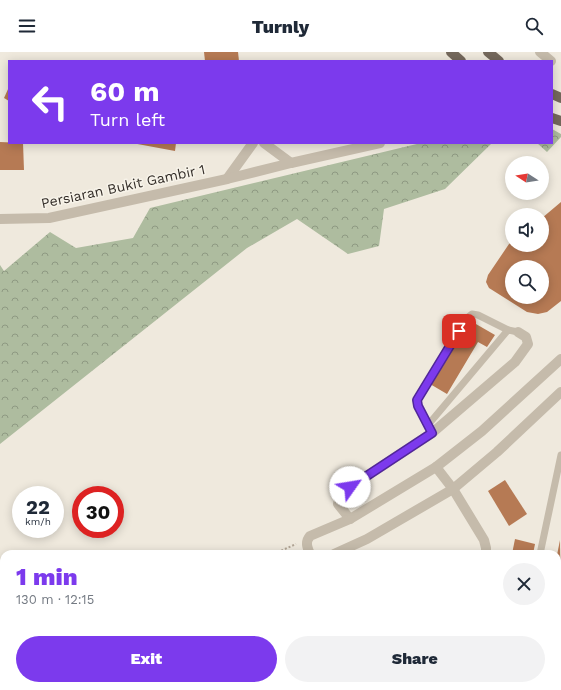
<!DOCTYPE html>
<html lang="en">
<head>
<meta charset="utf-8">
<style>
  :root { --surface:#fff; --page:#f2f2f3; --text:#1f2937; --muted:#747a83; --accent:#7c3aed }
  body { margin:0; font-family:"Work Sans",sans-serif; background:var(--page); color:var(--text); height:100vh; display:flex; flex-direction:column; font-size:15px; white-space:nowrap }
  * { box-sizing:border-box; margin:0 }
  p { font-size:13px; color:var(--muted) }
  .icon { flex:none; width:22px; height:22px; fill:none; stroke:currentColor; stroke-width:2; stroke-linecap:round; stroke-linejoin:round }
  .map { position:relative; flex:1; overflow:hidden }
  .sheet { position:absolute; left:0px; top:498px; width:561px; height:140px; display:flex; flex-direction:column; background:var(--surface); border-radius:12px 12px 0 0; box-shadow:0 2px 10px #0003 }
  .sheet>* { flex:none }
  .banner { position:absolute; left:8px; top:8px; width:545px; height:84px; border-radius:0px; box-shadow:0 2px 10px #0003; background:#7c3aed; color:#fff; overflow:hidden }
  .needle { width:26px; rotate:282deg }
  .tools { position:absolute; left:505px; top:104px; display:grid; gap:8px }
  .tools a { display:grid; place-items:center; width:44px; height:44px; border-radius:50%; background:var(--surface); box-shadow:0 2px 10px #0003; font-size:20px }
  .speed { position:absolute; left:12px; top:434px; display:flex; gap:8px; font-size:20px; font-weight:700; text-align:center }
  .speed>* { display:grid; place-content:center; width:52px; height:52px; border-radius:50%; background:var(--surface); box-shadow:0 2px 10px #0003; line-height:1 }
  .speed small { font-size:10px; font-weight:400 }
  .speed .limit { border:6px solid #d22; background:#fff; color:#111 }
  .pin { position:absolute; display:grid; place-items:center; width:34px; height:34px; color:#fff; margin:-17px; border-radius:8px; box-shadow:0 2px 6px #0006 }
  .me { position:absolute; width:44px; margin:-22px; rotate:58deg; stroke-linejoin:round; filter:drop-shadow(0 0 3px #0008) }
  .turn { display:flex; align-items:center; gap:14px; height:84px; padding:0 16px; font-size:18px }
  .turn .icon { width:52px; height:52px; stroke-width:2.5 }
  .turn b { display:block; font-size:28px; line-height:34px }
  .round { display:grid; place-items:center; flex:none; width:42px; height:42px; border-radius:21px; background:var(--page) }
  .summary { display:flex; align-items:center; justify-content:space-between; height:68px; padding:0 16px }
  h1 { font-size:24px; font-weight:800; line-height:30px; color:var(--accent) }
  .primary-button { display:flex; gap:8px; margin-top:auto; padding:8px 16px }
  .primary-button a { flex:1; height:46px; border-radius:24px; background:var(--accent); color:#fff; font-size:16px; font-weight:800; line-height:46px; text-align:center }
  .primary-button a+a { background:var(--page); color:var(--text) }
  header { display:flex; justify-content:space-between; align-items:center; height:52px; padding:0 16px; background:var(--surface); font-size:18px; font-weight:800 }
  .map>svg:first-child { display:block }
  .forest { fill:url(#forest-crowns) }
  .building { fill:#b67a54; fill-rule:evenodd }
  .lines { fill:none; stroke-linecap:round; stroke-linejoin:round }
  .path { stroke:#b1a595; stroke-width:2; stroke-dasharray:2 2; stroke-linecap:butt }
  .service { stroke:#c5bbab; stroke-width:7 }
  .minor { stroke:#c5bbab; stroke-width:10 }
  .primary { stroke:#74685c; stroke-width:10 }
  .route-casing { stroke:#51269a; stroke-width:10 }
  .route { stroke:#7c3aed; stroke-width:7 }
  .labels { text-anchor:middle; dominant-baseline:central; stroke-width:3; stroke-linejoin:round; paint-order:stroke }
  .street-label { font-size:14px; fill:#342e29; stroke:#f7f3e9 }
</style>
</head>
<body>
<header><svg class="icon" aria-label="menu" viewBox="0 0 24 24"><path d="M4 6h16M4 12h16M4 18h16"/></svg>Turnly<svg class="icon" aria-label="search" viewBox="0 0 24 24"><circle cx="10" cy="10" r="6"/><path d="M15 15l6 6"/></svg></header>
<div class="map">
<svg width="561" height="638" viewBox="0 0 561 638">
  <defs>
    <pattern id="forest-crowns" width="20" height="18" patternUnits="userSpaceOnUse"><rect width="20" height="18" fill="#aebc9f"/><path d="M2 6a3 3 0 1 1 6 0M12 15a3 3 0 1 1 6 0" fill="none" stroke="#8e9982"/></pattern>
  </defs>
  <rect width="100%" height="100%" fill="#efe9dd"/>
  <g class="forest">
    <polygon points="552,77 561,82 561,85 547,100 537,91 552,91"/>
    <polygon points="421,91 492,91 445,137 384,157 379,194 348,202 297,167 247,196 0,392 0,213 4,219 50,180 76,196 133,186 150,156"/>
    <polygon points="4,550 4,634 173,634 170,638 0,638 0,551"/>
  </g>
  <g class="building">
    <polygon points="204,0 238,0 239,9 205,9"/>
    <polygon points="9,35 9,49 4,46"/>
    <polygon points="0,90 23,91 24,118 0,118"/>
    <polygon points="132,91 176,91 175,99"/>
    <path d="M561 150V249L547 260 538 262 527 260 489 236 486 230 488 223 509 192 512 190V193H542V166ZM512 215H542V245H512Z"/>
    <polygon points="469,268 495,283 487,295 478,290 447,342 430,332"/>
    <polygon points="505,428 527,462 509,474 488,439"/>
    <polygon points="515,487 535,492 533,502 512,502"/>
    <polygon points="560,488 561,582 560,589 557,588 557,503"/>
    <polygon points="557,632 561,633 561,638 538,638 539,634 557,634"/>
    <polygon points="220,634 258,634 255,638 217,638"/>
    <polygon points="299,634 310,634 316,638 296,638"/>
    <polygon points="432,634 457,634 456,638 431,638"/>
    <polygon points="478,634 502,634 501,638 478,638"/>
  </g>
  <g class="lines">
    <g class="path">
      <polyline points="274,502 296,492"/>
      <polyline points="201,638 203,634"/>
    </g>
    <g class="service">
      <polyline points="428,373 418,354 417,351 418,345 467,266 472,262 478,263 508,278"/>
      <polyline points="429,376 428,373 508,278 518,280"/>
      <polyline points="540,502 561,403"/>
      <polyline points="466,638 466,634"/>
    </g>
    <g class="minor">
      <polyline points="540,0 551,9"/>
      <polyline points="264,91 291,111"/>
      <polyline points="227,127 253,91"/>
      <polyline points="0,167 49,166 227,127 291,111 380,91"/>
      <polyline points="436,415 453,437 484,488 486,496 486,502"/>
      <polyline points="350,467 338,452 340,444 350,435 432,381 515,310 528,292 526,285 518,280"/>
      <path d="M310 502C307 495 305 490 310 484L350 467 436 415 482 379 561 307"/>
      <polyline points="334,502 367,487 453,437 497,400 561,340"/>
      <polyline points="557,620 561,620"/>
      <polyline points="331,634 332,638"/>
      <polyline points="271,638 274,634"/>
      <polyline points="409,638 410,634"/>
      <polyline points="517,638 518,634"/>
    </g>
    <g class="primary">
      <polyline points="451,0 461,9"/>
      <polyline points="488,0 499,9"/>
      <polyline points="552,42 561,46"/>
      <polyline points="552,66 561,69"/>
    </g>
  </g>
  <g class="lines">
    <g class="route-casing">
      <polyline id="route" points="350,435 432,381 418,354 417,348 459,279"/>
    </g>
    <use href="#route" class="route"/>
  </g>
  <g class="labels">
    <g class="street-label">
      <text transform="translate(123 134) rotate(-12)">Persiaran Bukit Gambir 1</text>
    </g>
  </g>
</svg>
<div class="tools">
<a><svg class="needle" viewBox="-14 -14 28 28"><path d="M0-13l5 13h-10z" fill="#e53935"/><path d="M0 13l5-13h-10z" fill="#747a83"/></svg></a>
<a><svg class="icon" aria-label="sound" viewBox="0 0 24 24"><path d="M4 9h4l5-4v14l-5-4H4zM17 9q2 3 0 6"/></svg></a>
<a><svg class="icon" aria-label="search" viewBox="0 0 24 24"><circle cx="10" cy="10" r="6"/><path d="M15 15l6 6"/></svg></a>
</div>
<div class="speed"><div>22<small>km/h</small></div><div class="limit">30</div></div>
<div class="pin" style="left:459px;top:279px;background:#d93025"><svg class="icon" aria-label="arrive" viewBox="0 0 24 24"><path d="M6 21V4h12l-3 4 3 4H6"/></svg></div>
<svg class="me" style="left:350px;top:435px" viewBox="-20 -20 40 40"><circle r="19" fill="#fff"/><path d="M0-13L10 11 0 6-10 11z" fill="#7c3aed"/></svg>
<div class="banner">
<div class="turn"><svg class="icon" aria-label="left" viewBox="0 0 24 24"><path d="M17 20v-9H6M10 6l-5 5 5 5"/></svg><div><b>60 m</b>Turn left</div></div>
</div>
<section class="sheet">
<div class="summary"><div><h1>1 min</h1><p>130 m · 12:15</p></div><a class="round"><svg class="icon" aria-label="close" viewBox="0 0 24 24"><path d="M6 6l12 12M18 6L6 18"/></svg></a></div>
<div class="primary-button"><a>Exit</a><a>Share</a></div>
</section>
</div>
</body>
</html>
